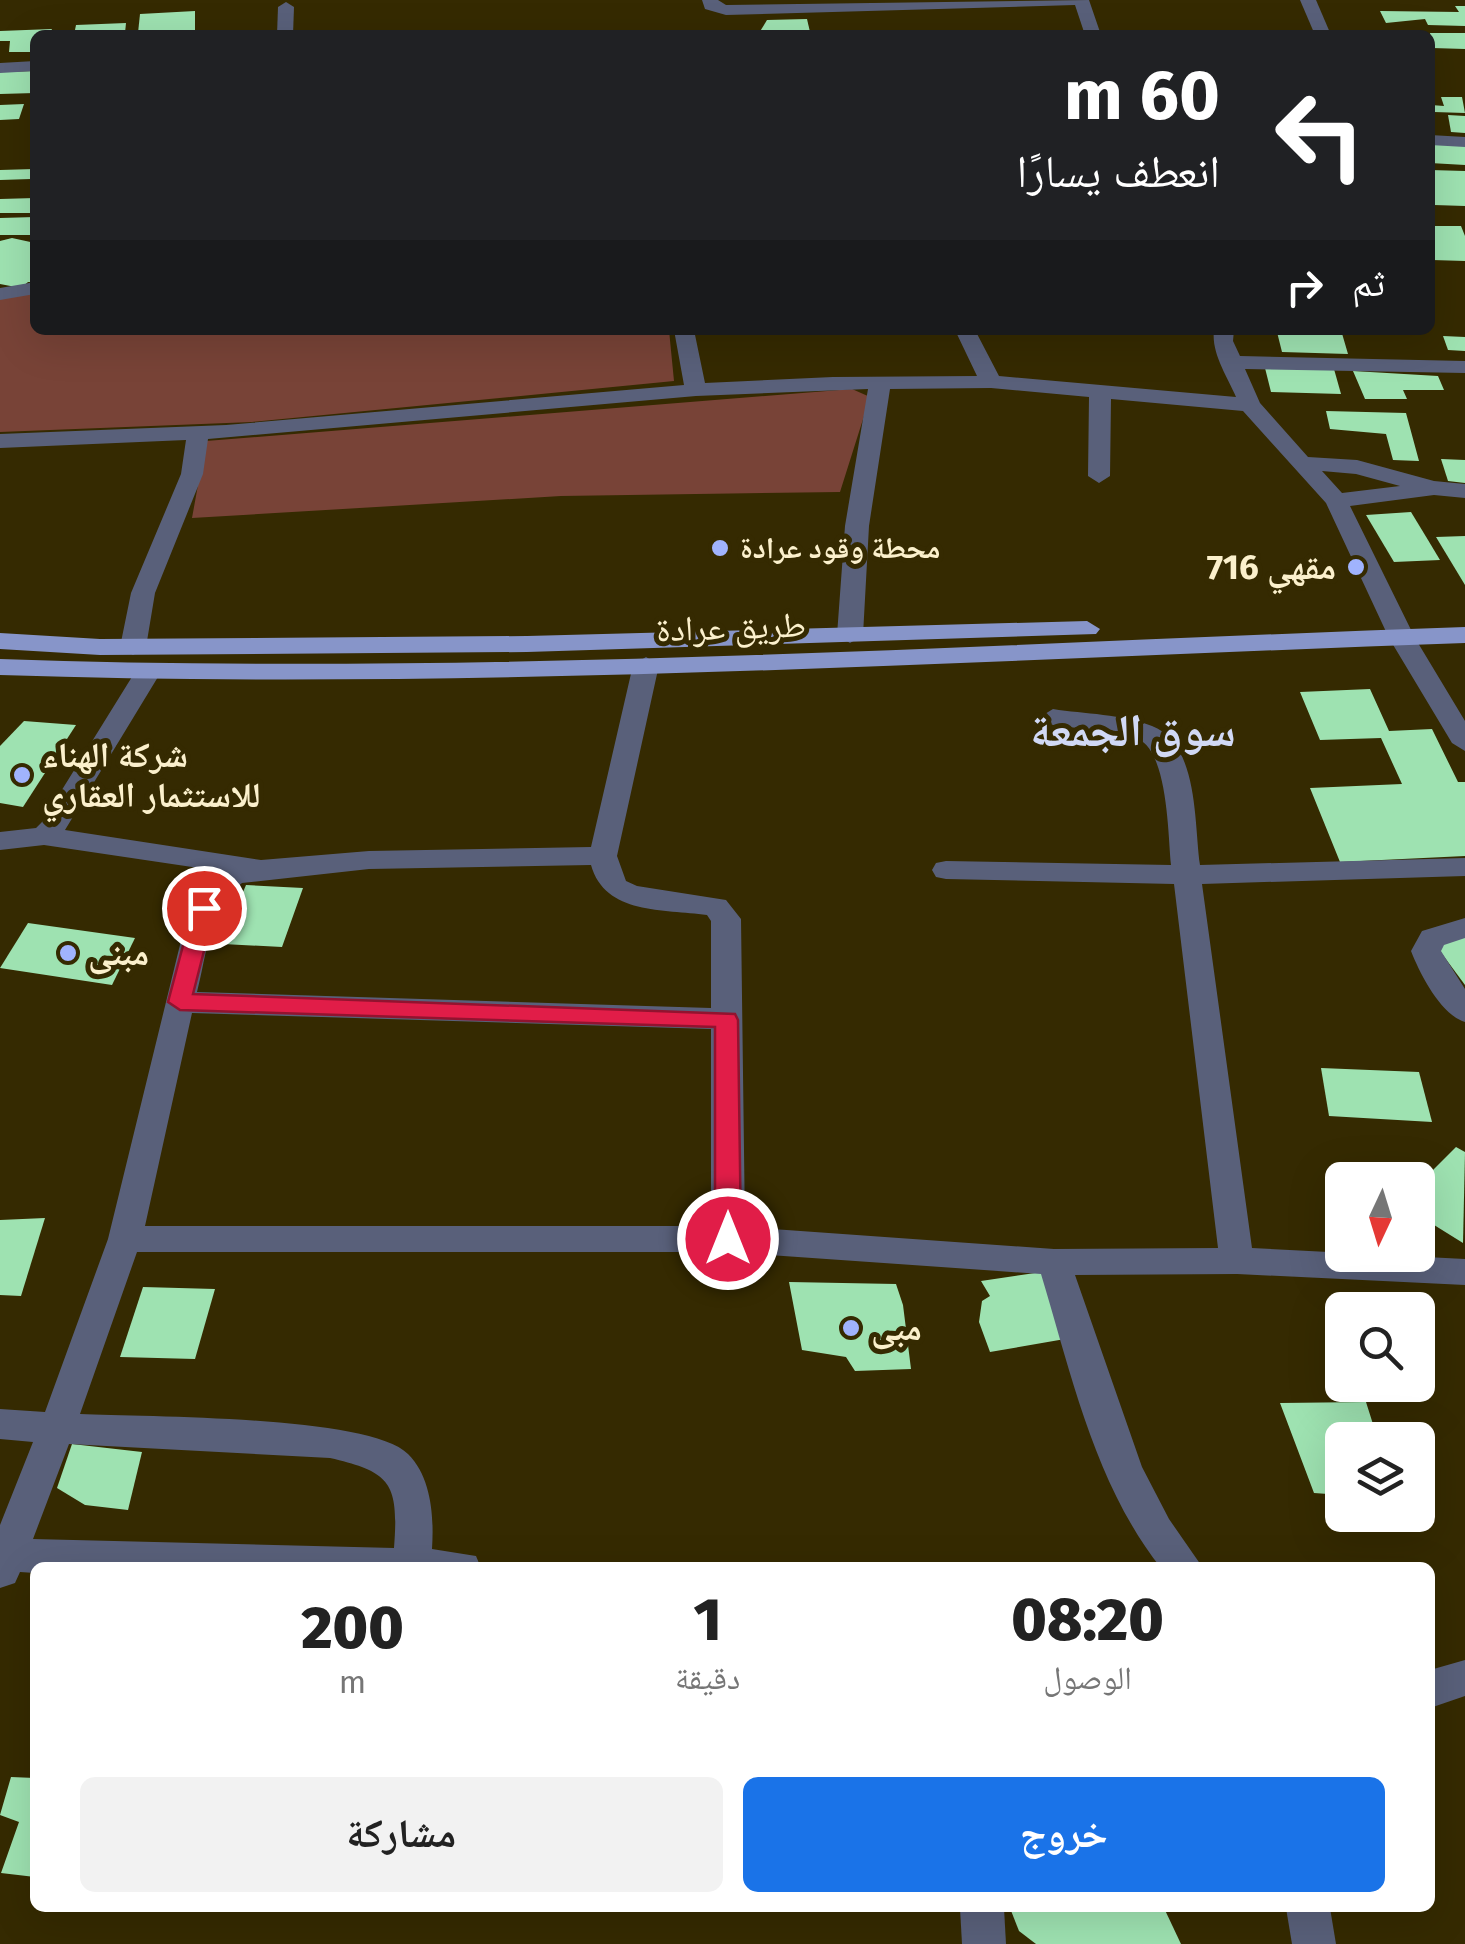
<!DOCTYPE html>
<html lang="ar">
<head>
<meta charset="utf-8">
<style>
  :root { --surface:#fff; --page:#f2f2f2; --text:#222; --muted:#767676; --accent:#1a73e8 }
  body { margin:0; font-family:"Fira Sans","Noto Naskh Arabic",sans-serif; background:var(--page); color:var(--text); direction:rtl; height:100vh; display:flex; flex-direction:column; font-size:38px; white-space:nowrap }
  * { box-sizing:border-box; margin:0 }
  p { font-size:32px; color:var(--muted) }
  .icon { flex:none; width:55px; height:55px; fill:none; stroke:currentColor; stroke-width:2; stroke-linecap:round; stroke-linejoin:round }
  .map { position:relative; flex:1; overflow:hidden; direction:ltr }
  .drawer { position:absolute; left:30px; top:1562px; width:1405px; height:350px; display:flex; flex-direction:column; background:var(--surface); border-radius:15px; box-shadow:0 10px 40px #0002; direction:rtl }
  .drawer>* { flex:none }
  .guide { position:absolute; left:30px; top:30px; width:1405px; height:305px; border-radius:15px; box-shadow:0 10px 40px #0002; direction:rtl; background:#202124; color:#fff; overflow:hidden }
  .needle { width:65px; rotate:184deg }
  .controls { position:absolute; left:1325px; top:1162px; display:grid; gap:20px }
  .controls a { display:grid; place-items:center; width:110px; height:110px; border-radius:15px; background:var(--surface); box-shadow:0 10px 40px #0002; font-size:50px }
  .pin { position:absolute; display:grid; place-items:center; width:85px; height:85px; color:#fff; margin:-42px; border:5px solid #fff; border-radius:50%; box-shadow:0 2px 10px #0007 }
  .me { position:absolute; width:110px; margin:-55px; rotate:0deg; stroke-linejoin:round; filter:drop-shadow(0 0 8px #0008) }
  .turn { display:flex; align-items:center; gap:35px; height:210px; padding:0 50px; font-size:45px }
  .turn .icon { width:130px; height:130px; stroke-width:2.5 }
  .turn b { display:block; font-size:70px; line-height:85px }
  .then { display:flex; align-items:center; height:95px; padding:0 50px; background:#0003; gap:20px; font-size:38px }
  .eta { display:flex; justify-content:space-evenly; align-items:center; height:170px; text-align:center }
  .eta b { font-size:60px; font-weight:800; line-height:70px }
  .cta { display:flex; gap:20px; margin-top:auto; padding:20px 50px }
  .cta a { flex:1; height:115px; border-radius:15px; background:var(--accent); color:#fff; font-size:40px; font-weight:800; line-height:115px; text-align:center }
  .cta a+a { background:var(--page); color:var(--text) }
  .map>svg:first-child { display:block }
  .green { fill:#784337 }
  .building { fill:#9ee2b1 }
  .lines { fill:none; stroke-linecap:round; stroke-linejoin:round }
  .minor { fill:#59607a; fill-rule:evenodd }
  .major { fill:#8795c9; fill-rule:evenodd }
  .route { fill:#e11d48; stroke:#92132f; stroke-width:2.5 }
  .poi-dot { fill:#a0b3fd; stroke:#352a01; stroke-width:4 }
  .labels { text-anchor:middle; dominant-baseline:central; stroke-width:10; stroke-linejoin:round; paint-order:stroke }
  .far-poi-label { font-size:30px; font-weight:bold; fill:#fbf0cc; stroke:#352a01; text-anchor:start }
  .poi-label { font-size:35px; font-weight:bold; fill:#fbf0cc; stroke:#352a01; text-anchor:start }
  .street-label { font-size:35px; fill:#fbf0cc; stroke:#352a01 }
  .district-label { font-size:45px; font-weight:bold; fill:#d1d9f5; stroke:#352a01 }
</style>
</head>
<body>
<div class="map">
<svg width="1465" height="1944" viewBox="0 0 1465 1944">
  <rect width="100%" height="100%" fill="#352a01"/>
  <g class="green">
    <polygon points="35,292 35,330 669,330 674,381 252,422 0,432 0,298"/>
    <polygon points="852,389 870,397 840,492 561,496 192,518 206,441"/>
  </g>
  <g class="building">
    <polygon points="1455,6 1465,6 1465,26 1428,25 1425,19 1386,23 1380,11 1459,12"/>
    <polygon points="195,11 195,30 138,33 140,14"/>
    <polygon points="807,19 810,32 759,33 767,20"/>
    <polygon points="126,23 125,33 74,35 76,25"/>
    <polygon points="52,29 49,35 35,35 35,52 9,52 10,41 0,41 0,31"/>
    <polygon points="1430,33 1465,33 1465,49 1432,48"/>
    <polygon points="35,71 35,93 0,94 0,72"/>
    <polygon points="1441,97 1462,97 1465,113 1434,112 1431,105 1444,106"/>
    <polygon points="24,104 19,119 0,120 0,105"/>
    <polygon points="1448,115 1465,116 1465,133 1451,132"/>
    <polygon points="1430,143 1465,145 1465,165 1430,163"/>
    <polygon points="34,169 31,179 0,180 0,170"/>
    <polygon points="1430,170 1465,171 1465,206 1434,205"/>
    <polygon points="35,198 32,213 0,213 0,199"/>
    <polygon points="35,217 35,235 0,235 0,218"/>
    <polygon points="1430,226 1461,226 1465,236 1465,261 1432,260"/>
    <polygon points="12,238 35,243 35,282 28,282 21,288 0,284 0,241"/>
    <polygon points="1318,330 1341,330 1348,354 1282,352 1277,332 1318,333"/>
    <polygon points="1443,336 1465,337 1465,351 1448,350"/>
    <polygon points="1265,368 1334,369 1341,394 1271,392"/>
    <polygon points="1353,371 1438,376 1444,390 1403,390 1407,399 1365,399"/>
    <polygon points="1326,411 1406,413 1419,461 1393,460 1386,434 1330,429"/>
    <polygon points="1441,459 1465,460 1465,483 1448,481"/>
    <polygon points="1411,512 1428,540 1440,560 1394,562 1366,515"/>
    <polygon points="1465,536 1465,585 1436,537"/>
    <polygon points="1370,689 1389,731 1432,729 1458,782 1465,782 1465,856 1340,862 1310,788 1402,784 1381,738 1320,740 1300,692"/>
    <polygon points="24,721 76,725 23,807 0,803 0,746"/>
    <polygon points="246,885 303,888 282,947 223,944 234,919 222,916 229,899 240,899"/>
    <polygon points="28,923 135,938 112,985 0,968"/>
    <polygon points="1465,937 1465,985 1434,943"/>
    <polygon points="1321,1068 1419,1072 1432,1122 1329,1116"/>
    <polygon points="1456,1147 1465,1152 1463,1243 1418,1215 1418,1185"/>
    <polygon points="45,1218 21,1296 0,1295 0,1220"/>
    <polygon points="1042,1272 1065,1339 990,1352 979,1322 982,1301 990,1296 981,1281"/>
    <polygon points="789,1282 896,1284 903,1305 911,1369 855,1371 846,1357 802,1350"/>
    <polygon points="143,1287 215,1289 195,1359 120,1357"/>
    <polygon points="1366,1402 1378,1440 1342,1440 1342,1495 1314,1493 1280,1403"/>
    <polygon points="72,1444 142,1452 128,1510 85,1505 57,1488"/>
    <polygon points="11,1777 35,1778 35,1877 1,1873 19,1822 0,1815"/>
    <polygon points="1010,1908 1164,1908 1181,1944 1036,1944 1019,1931"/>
  </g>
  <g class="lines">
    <g class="minor">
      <polygon points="702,0 718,0 726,5 1089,0 1101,35 1085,35 1075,5 726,15 705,9"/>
      <polygon points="1300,0 1316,0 1331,35 1315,35"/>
      <polygon points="286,2 294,7 293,35 277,35 278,7"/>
      <polygon points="35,61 35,71 0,73 0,63"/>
      <polygon points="1430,135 1465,137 1465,147 1430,145"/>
      <polygon points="35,282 35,294 0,300 0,288"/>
      <path d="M674 330H694L705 383 833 377 977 376 955 330H975L999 376 1236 397C1227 376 1211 353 1214 330H1234L1233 341 1240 356 1465 361V373L1245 369 1260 403 1308 457 1357 460 1434 481 1465 484V498L1434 495 1350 506 1415 638 1465 721V751L1452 743 1389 638 1326 503 1243 411 1111 399 1110 476 1099 483 1088 476 1089 397 991 388 890 389 869 526 863 635 850 643 837 635 845 526 868 389 696 396 208 439 203 474 155 593 146 647 133 655 120 647 131 593 181 474 186 440 0 448V434L226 425 684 385ZM1322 471 1356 474 1400 486 1342 493Z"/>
      <path d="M646 657 659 665 617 856 626 881 637 886 726 900 741 919 745 1227 1054 1249 1218 1248 1174 884 946 879 936 877 932 870 936 863 946 861 1171 865C1168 835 1168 752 1138 739 1110 727 1073 730 1044 723L1040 717 1053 709C1084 714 1123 714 1152 726 1199 744 1194 824 1200 865L1465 858V876L1202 884 1252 1248 1465 1259V1285L1237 1274 1075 1275 1142 1467 1169 1519 1203 1568H1161C1095 1485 1071 1373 1041 1274L728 1252H137L80 1414C143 1417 369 1415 408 1454 432 1478 434 1518 432 1549L476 1556 481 1568H35V1573L20 1572 15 1583 0 1588V1525L33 1442 0 1439V1409L45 1412 108 1239 189 908 206 881 219 871 44 845 0 850V832L36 828 42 822 135 672 148 664 161 672 65 830 261 860 369 851 591 847 633 665ZM591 865C605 915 664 909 707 915L711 921V1008L197 992C207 954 209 907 242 883L369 869ZM192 1013 711 1029V1226H145ZM69 1444 330 1458C391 1472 399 1483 394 1548L33 1539Z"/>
      <path d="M1465 918V938L1444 945 1441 951 1465 989V1022C1441 1015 1420 974 1411 951L1422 931Z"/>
      <polygon points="1465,1660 1465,1696 1430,1708 1430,1670"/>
      <polygon points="960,1908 1004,1908 1006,1944 962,1944"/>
      <polygon points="1286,1908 1330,1908 1336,1944 1292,1944"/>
    </g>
    <g class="major">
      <polygon points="1087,621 1100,629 1096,634 527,652 100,655 0,649 0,633 100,639 527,636"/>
      <path d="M1465 627V643C978 660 487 691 0 675V659C488 676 977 644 1465 627Z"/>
    </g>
  </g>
  <polygon class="route" points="204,901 215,908 193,994 735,1014 738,1020 741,1239 737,1246 719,1246 715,1239 715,1027 180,1010 168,1002 193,908"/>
  <g class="poi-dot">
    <circle cx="720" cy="548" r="10"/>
    <circle cx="1356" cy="567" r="10"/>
    <circle cx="22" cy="775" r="10"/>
    <circle cx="68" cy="953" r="10"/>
    <circle cx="851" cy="1328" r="10"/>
  </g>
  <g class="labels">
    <g class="far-poi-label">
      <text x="740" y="548">محطة وقود عرادة</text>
    </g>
    <g class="poi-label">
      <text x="1336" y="567" text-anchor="end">مقهي 716</text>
      <text x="42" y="755">شركة الهناء<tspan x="42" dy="40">للاستثمار العقاري</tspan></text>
      <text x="88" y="953">مبنى</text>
      <text x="871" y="1328">مبى</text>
    </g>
    <g class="street-label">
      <text transform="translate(731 627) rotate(-2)">طريق عرادة</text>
    </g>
    <g class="district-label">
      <text x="1133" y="731">سوق الجمعة</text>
    </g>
  </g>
</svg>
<div class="controls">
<a><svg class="needle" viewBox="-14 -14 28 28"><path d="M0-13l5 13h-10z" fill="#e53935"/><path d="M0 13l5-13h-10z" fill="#767676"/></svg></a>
<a><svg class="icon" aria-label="search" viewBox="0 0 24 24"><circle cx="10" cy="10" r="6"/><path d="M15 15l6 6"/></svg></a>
<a><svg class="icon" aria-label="layers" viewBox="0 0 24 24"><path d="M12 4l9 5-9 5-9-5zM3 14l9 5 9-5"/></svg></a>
</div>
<div class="pin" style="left:204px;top:908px;background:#d93025"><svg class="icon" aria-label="arrive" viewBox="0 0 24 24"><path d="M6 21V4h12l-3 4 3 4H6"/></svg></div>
<svg class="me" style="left:728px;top:1239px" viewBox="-20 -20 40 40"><circle r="17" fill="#e11d48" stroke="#fff" stroke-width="3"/><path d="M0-11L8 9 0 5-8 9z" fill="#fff"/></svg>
<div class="guide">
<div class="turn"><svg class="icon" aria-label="left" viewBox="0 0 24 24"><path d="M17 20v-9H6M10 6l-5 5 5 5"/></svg><div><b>60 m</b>انعطف يسارًا</div></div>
<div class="then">ثم<svg class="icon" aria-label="right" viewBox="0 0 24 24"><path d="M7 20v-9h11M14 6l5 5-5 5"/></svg></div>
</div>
<section class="drawer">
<div class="eta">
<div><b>08:20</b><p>الوصول</p></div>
<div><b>1</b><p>دقيقة</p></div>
<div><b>200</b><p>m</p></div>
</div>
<div class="cta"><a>خروج</a><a>مشاركة</a></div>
</section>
</div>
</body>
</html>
